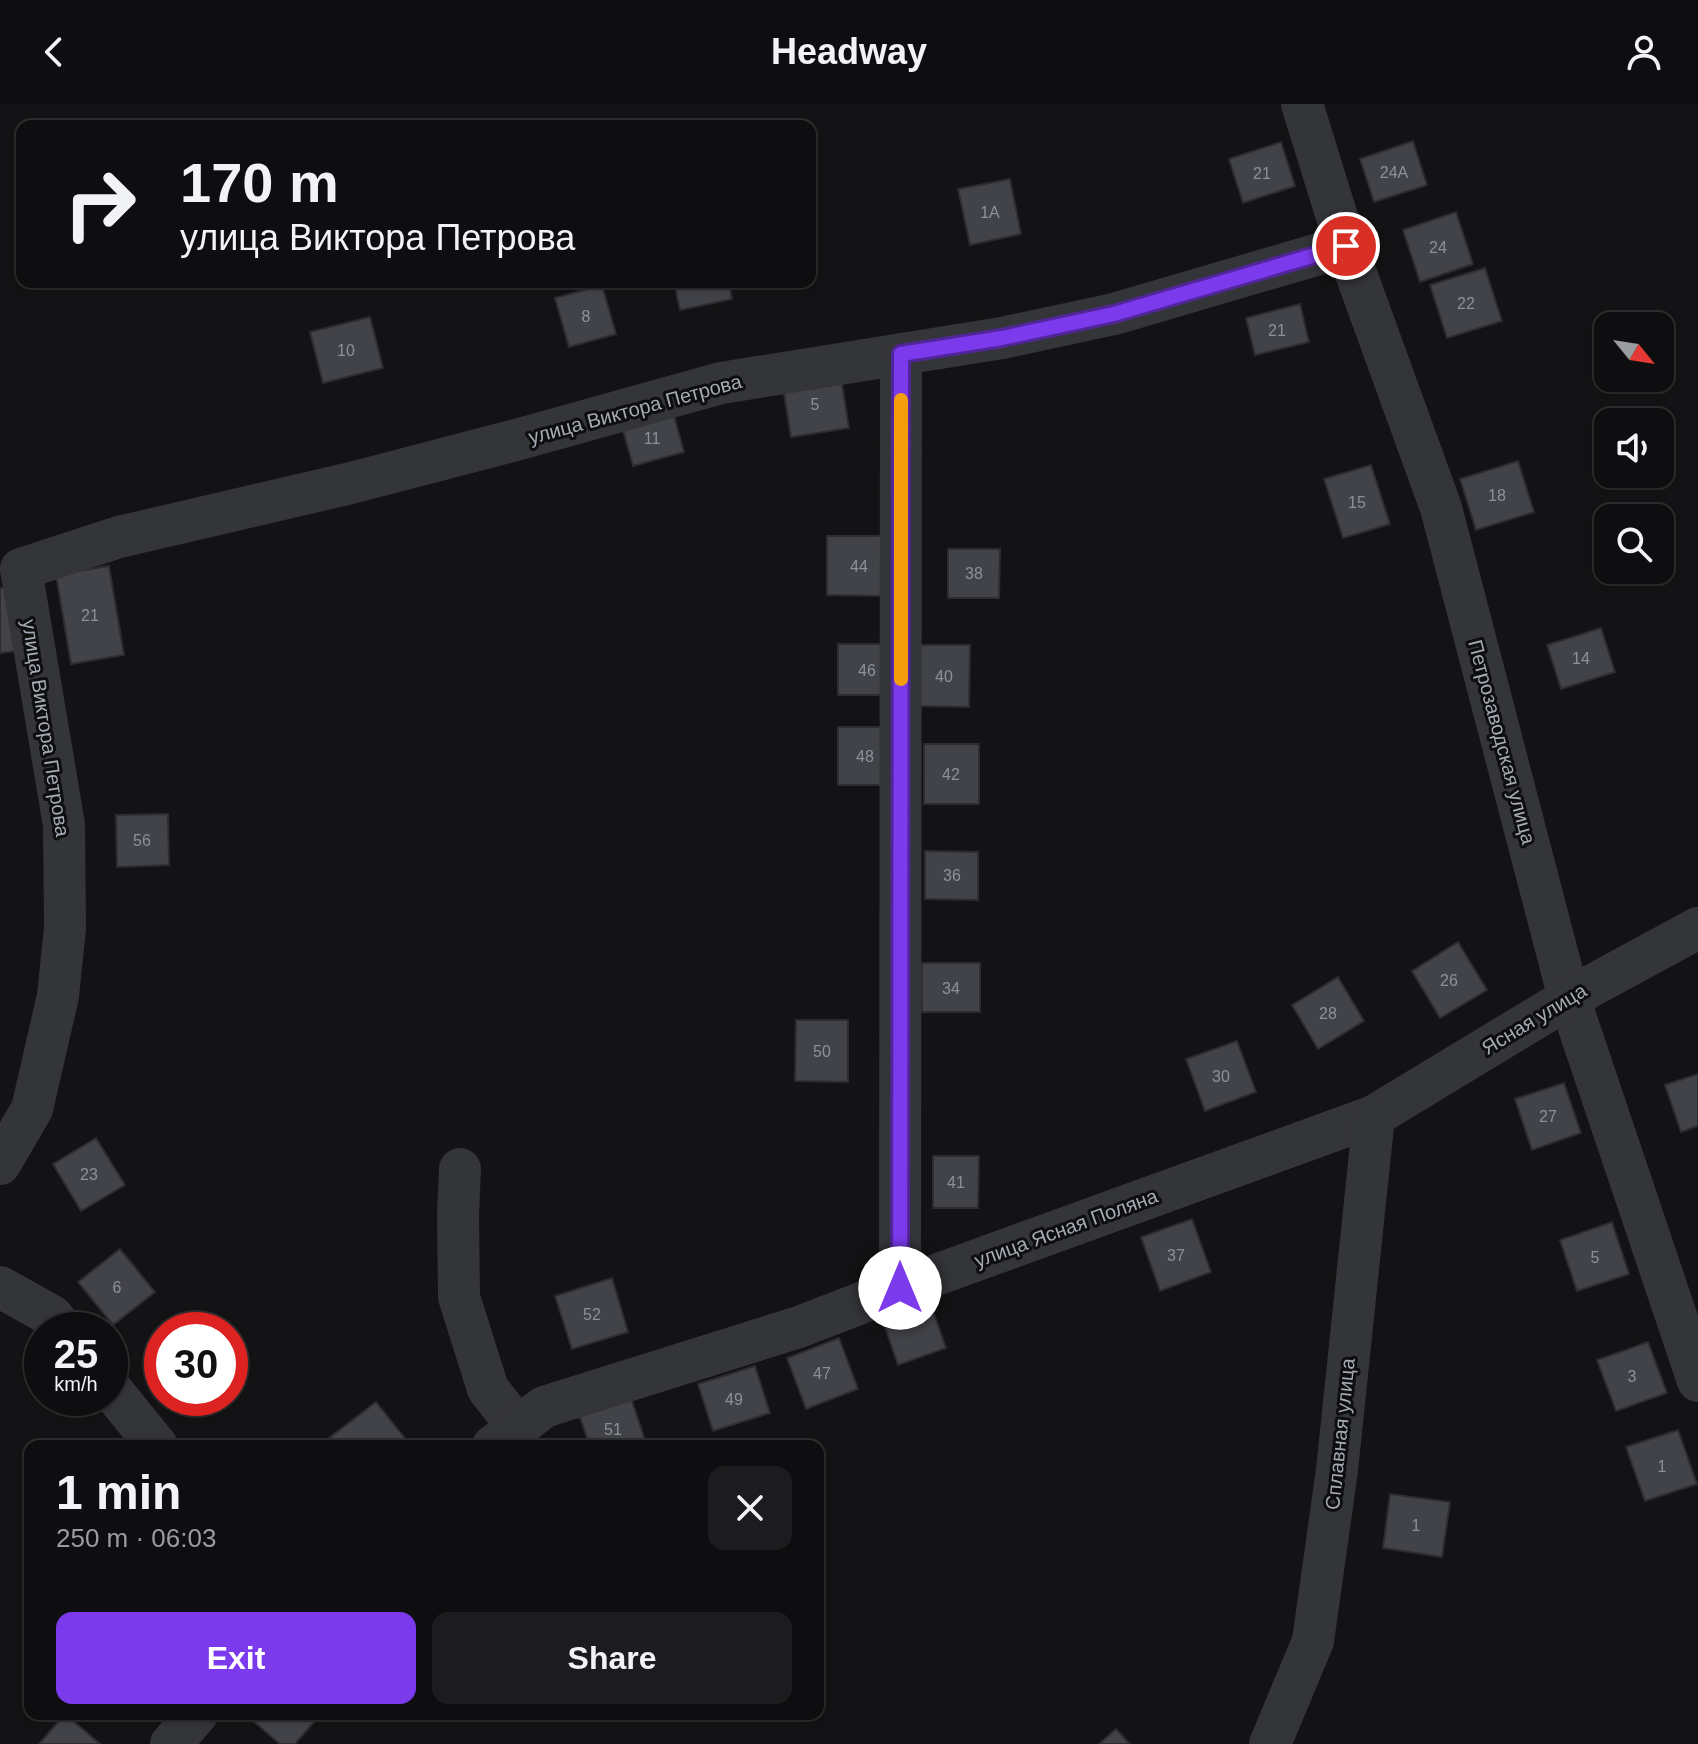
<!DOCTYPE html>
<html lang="en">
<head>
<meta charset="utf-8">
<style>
  :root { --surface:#0e0e10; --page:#1c1c1e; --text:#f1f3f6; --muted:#9b9c9f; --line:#2e2e30; --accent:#7c3aed }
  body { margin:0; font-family:Arial,sans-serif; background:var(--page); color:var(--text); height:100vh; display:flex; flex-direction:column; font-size:30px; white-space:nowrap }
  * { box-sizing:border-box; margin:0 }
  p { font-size:26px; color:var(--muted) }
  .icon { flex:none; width:44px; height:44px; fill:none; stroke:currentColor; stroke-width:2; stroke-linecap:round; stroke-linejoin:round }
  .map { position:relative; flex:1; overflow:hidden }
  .drawer { position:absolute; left:24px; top:1336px; width:800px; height:280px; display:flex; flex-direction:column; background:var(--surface); border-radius:16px; box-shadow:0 2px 6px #0004,0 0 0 2px var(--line) }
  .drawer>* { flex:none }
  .hud { position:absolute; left:16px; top:16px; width:800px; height:168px; border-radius:16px; box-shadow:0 2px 6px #0004,0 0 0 2px var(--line); background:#0e0e10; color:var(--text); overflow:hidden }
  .needle { width:52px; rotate:120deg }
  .tools { position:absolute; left:1594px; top:208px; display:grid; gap:16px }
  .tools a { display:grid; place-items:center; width:80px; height:80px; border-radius:16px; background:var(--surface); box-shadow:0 2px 6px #0004,0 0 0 2px var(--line); font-size:40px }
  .speed { position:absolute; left:24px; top:1208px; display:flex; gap:16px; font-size:40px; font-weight:700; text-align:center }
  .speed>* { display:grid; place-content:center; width:104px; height:104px; border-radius:50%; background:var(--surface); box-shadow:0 2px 6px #0004,0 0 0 2px var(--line); line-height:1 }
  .speed small { font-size:20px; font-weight:400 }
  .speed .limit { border:12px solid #d22; background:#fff; color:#111 }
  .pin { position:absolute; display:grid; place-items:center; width:68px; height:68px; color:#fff; margin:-34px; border:4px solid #fff; border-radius:50%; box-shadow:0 2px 8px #0007 }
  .me { position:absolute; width:88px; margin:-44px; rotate:0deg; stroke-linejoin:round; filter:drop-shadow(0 0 6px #0008) }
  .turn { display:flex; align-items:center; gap:28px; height:168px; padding:0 32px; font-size:36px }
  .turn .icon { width:104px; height:104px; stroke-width:2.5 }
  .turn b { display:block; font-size:56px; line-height:68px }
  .round { display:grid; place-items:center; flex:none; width:84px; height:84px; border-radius:16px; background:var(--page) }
  .overview { display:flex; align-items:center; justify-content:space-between; height:136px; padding:0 32px }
  h1 { font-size:48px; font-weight:700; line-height:60px }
  .primary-button { display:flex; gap:16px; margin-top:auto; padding:16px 32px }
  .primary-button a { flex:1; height:92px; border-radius:16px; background:var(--accent); color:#fff; font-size:32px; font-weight:700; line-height:92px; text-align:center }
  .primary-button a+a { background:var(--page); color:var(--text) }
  header { display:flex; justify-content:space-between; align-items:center; height:104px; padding:0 32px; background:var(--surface); font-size:36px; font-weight:700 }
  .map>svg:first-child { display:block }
  .building { fill:#424348; stroke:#2d2d31; stroke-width:2 }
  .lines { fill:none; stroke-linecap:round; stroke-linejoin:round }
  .minor { stroke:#343539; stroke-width:42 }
  .route-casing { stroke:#51269a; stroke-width:20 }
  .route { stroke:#7c3aed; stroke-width:14 }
  .slow { stroke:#f59e0b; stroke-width:14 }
  .labels { text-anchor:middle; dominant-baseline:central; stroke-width:6; stroke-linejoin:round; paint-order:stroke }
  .number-label { font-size:16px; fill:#8c9199 }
  .street-label { font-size:20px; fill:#a5abb4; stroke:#0e0e10 }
</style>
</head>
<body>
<header><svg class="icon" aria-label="back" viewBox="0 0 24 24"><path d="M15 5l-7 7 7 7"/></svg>Headway<svg class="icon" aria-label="person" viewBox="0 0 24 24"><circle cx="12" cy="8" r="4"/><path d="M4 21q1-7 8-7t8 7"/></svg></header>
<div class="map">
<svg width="1698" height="1640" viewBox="0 0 1698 1640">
  <rect width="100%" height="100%" fill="#131315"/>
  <g class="building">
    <polygon points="1413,37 1427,81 1374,98 1360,55"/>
    <polygon points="1281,38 1295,82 1243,99 1229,55"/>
    <polygon points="1010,75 1021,130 970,141 958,85"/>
    <polygon points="1456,108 1473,160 1420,178 1403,126"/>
    <polygon points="1485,164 1502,217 1447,234 1430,181"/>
    <polygon points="674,178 729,178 732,195 680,206"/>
    <polygon points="602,181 616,230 569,243 555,194"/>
    <polygon points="1300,200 1309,238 1255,251 1246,214"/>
    <polygon points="370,213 383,264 323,279 310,228"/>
    <polygon points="840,268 849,324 791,333 782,277"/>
    <polygon points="672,304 684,348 633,362 621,319"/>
    <polygon points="1518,357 1534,408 1476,426 1460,375"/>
    <polygon points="1371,361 1390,420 1343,434 1324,375"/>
    <polygon points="827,432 890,432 890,492 827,491"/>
    <polygon points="948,445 1000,445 999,494 948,494"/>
    <polygon points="109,462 124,551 71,560 56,471"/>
    <polygon points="8,483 16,547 0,549 0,484"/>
    <polygon points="1601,524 1615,568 1561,585 1547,541"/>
    <rect x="838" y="540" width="59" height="51"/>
    <polygon points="918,541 970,541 969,603 918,602"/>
    <rect x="838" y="623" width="53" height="58"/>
    <rect x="924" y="640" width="55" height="60"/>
    <polygon points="168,710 169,761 117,763 116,711"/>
    <polygon points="925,747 978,748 978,796 925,795"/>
    <polygon points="1458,838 1487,886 1440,914 1412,867"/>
    <rect x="922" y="859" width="58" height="49"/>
    <polygon points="1338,873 1364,917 1318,945 1292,901"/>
    <polygon points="796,916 848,916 848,978 795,977"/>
    <polygon points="1237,937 1256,988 1205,1007 1186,955"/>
    <polygon points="1698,970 1698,1022 1681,1028 1665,981"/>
    <polygon points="1564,979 1581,1029 1532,1046 1515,995"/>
    <polygon points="96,1034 125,1081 81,1107 53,1060"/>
    <polygon points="933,1052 979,1052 978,1104 933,1104"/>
    <polygon points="1192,1115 1211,1168 1160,1187 1141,1133"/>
    <polygon points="1612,1118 1629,1170 1577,1187 1560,1136"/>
    <polygon points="120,1145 155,1188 113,1221 78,1178"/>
    <polygon points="612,1174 628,1228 572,1245 555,1192"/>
    <polygon points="929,1196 946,1244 898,1261 882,1214"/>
    <polygon points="839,1234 858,1285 806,1305 787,1254"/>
    <polygon points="1648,1238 1667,1289 1616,1307 1597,1256"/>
    <polygon points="755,1262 770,1309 713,1327 698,1280"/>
    <polygon points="630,1291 647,1342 590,1342 578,1308"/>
    <polygon points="376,1298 411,1342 335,1342 329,1334"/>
    <polygon points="1678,1326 1697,1380 1645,1397 1626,1343"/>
    <polygon points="1390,1390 1450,1398 1442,1453 1383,1444"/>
    <polygon points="65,1610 100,1640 39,1640"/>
    <polygon points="245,1610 321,1610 295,1640 280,1640"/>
    <polygon points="1116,1625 1130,1640 1099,1640"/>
  </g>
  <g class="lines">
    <g class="minor">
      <polyline points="1302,0 1346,142 1441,404 1569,894 1698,1277"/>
      <polyline points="0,1060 32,1005 58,892 65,824 64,721 21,465 119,433 351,379 516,336 721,279 1002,234 1114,210 1346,142"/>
      <polyline points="460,1065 458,1110 459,1193 488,1285 518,1323"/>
      <polyline points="0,1183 52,1212 63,1226"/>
      <polyline points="900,1184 901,250"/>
      <polyline points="110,1284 157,1342"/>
      <polyline points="493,1342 544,1303 799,1223 900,1184 1374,1012 1569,894 1698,824"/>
      <polyline points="171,1640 197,1610"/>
      <polyline points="1270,1640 1313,1537 1337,1366 1374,1012"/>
    </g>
  </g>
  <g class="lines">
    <g class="route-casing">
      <polyline id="route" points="900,1184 901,250 1002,234 1114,210 1346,142"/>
    </g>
    <use href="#route" class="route"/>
    <polyline class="slow" points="901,575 901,296"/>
  </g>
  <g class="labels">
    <g class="number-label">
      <text x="1394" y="68">24А</text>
      <text x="1262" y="69">21</text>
      <text x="990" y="108">1А</text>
      <text x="1438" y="143">24</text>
      <text x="1466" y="199">22</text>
      <text x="586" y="212">8</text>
      <text x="1277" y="226">21</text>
      <text x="346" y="246">10</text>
      <text x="815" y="300">5</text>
      <text x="652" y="334">11</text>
      <text x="1497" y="391">18</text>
      <text x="1357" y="398">15</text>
      <text x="859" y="462">44</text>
      <text x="974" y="469">38</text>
      <text x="90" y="511">21</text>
      <text x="1581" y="554">14</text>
      <text x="867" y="566">46</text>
      <text x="944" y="572">40</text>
      <text x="865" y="652">48</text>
      <text x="951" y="670">42</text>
      <text x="142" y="736">56</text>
      <text x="952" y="771">36</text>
      <text x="1449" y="876">26</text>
      <text x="951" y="884">34</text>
      <text x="1328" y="909">28</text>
      <text x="822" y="947">50</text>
      <text x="1221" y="972">30</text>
      <text x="1548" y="1012">27</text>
      <text x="89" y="1070">23</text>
      <text x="956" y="1078">41</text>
      <text x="1176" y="1151">37</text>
      <text x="1595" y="1153">5</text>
      <text x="117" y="1183">6</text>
      <text x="592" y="1210">52</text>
      <text x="822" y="1269">47</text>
      <text x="1632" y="1272">3</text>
      <text x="734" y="1295">49</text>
      <text x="613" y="1325">51</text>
      <text x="1662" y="1362">1</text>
      <text x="1416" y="1421">1</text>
    </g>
    <g class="street-label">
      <text transform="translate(635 305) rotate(-15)">улица Виктора Петрова</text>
      <text transform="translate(46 624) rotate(81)">улица Виктора Петрова</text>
      <text transform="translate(1502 638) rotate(75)">Петрозаводская улица</text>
      <text transform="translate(1534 915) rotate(-31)">Ясная улица</text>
      <text transform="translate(1066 1124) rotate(-20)">улица Ясная Поляна</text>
      <text transform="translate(1340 1330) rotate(-84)">Сплавная улица</text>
    </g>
  </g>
</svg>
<div class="tools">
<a><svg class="needle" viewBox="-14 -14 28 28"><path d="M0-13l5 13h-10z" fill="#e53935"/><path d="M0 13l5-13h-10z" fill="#9b9c9f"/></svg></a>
<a><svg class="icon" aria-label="sound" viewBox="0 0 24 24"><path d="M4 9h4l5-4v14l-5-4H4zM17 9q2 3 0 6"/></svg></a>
<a><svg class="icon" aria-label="search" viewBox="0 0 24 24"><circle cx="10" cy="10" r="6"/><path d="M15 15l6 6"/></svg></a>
</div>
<div class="speed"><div>25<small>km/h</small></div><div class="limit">30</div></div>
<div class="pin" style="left:1346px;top:142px;background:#d93025"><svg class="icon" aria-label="arrive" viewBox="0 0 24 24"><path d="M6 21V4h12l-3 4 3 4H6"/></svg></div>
<svg class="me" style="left:900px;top:1184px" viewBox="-20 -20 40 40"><circle r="19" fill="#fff"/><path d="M0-13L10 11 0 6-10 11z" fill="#7c3aed"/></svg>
<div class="hud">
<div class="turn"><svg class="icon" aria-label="right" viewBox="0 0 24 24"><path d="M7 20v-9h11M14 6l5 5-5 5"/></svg><div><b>170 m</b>улица Виктора Петрова</div></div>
</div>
<section class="drawer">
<div class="overview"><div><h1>1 min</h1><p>250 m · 06:03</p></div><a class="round"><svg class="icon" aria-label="close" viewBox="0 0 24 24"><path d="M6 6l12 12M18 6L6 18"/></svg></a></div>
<div class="primary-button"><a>Exit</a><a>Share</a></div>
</section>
</div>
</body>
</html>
